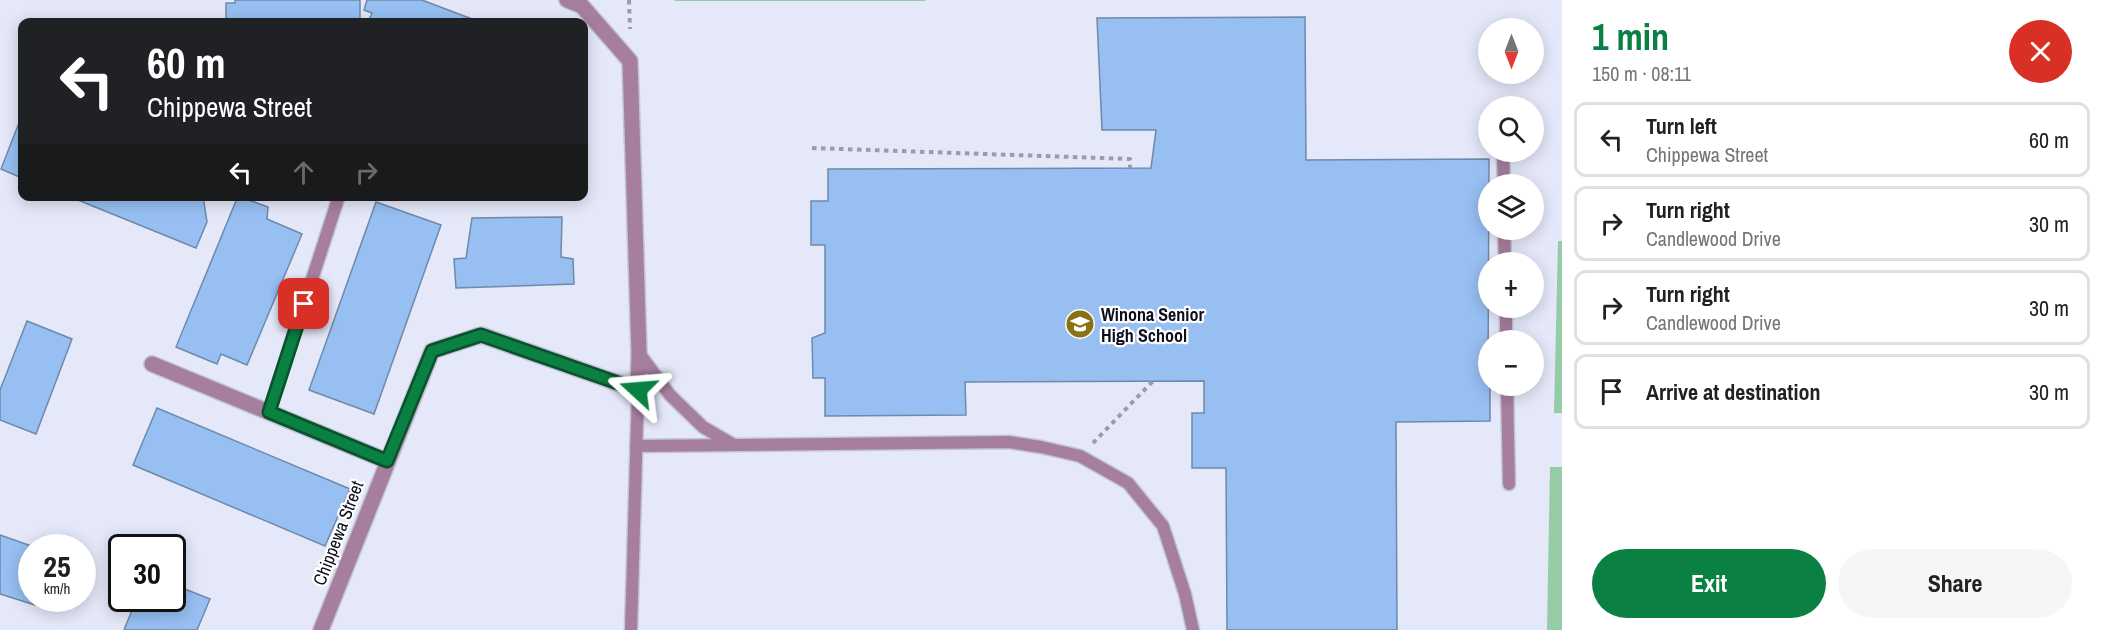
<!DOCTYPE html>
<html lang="en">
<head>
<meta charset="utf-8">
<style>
  :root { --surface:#fff; --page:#f6f6f6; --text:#202124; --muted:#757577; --line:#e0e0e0; --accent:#0b8043 }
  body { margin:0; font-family:"Archivo Narrow",sans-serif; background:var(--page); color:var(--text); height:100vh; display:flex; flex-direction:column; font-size:22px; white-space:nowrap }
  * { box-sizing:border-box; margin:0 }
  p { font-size:20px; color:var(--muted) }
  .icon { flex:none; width:33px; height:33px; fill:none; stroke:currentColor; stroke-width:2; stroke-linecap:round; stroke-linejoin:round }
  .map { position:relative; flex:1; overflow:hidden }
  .sheet { display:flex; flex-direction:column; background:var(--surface); width:540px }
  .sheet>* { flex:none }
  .guide { position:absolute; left:18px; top:18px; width:570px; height:183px; border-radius:12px; box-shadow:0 3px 15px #0003; background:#202124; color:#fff; overflow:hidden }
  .needle { width:39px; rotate:180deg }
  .controls { position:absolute; left:1478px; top:18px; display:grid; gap:12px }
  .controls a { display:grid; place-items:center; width:66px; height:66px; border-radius:50%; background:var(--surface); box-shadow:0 3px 15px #0003; font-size:30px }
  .speed { position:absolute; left:18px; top:534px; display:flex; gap:12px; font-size:30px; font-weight:700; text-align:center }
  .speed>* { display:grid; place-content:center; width:78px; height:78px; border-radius:50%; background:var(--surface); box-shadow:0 3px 15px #0003; line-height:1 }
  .speed small { font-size:15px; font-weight:400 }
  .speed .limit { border:3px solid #111; border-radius:9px; background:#fff; color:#111 }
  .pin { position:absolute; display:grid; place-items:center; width:51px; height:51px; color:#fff; margin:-26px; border-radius:12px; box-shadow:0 3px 9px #0006 }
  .me { position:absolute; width:66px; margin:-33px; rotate:289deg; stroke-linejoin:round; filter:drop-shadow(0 0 4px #0008) }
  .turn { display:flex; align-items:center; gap:21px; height:126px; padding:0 30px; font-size:27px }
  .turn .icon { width:78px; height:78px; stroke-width:2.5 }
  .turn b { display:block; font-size:42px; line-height:51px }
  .lanes { display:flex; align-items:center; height:57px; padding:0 30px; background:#0003; justify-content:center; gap:30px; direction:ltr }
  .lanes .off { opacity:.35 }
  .round { display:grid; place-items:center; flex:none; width:63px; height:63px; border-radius:32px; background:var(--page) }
  .headline { display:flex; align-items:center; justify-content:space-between; height:102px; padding:0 30px }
  h1 { font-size:36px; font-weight:700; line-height:45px; color:var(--accent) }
  .cta { display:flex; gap:12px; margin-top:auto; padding:12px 30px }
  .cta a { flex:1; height:69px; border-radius:36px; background:var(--accent); color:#fff; font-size:24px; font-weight:700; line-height:69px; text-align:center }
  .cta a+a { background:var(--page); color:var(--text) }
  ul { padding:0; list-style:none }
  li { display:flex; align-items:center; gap:18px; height:75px; margin:0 12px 9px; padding:0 18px; border:3px solid var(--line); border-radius:12px }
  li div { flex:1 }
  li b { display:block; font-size:22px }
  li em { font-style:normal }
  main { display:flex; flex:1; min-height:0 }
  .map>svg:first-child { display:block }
  .green { fill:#96cba7 }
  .building { fill:#97bff2; stroke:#6e89aa; stroke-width:1.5 }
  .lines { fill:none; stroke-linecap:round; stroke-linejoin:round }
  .service-casing { stroke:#c1c5d6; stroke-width:15 }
  .minor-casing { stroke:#c1c5d6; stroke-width:18 }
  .path { stroke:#999cac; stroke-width:4; stroke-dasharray:4.5 4.5; stroke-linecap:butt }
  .service { stroke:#a77f9e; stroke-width:12 }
  .minor { stroke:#a77f9e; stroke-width:15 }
  .route-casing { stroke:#07532c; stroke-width:15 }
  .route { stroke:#0b8043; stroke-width:10 }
  .labels { text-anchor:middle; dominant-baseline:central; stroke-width:4.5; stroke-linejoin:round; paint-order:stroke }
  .poi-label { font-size:18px; font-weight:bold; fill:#0c0e1c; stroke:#fff; text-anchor:start }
  .street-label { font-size:18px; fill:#0c0e1c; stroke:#fff }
</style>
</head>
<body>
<main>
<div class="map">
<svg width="1562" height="630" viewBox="0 0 1562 630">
  <rect width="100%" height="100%" fill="#e4e8f9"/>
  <g class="green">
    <rect x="675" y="0" width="250" height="1"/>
    <polygon points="1558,241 1562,241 1562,413 1554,413"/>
    <polygon points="1550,467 1562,467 1562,630 1547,630"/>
  </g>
  <g class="building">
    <polygon points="235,0 360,0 360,22 226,22 226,3 235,3"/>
    <polygon points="367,0 422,0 480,22 368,22 372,13 364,10"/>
    <polygon points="1305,17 1306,160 1489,159 1488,386 1490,386 1490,421 1396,422 1397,630 1227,630 1226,468 1192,468 1192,413 1204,413 1204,381 965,382 966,415 825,416 825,378 813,378 812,338 825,333 825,245 811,245 811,201 828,201 828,169 1151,168 1156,130 1102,130 1097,18"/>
    <polygon points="22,115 22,178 1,169"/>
    <polygon points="68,196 203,196 207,222 196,248"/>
    <polygon points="238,196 268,207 267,219 302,234 247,365 221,354 217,364 176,347"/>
    <polygon points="376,202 441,225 374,414 309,390"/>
    <polygon points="562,217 561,257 573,259 574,284 456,288 454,259 466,258 472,218"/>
    <polygon points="27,321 72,339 36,434 0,420 0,390"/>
    <polygon points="157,408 350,489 325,546 133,465"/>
    <polygon points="0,535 37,548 32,548 32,598 37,598 35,605 0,594"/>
    <polygon points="172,584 210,599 197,630 124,630 137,598 172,598"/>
  </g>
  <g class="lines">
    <g class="service-casing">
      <g id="service">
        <polyline points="1503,156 1504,184"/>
        <polyline points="1504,230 1505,262"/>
        <polyline points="1506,308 1506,340"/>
        <polyline points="639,353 670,395 703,427 732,444"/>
        <polyline points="1507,386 1509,484"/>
        <polyline points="269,412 339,196"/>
        <polyline points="636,446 1009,442 1041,447 1080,456 1128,483 1163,526 1185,594 1193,630"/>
        <polyline points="631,630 638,390"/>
      </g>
    </g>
    <g class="minor-casing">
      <g id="minor">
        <polyline points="152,364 387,461"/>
        <polyline points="321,630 432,351 481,335 638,390 639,353 630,61 582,6 567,0"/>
      </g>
    </g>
    <g class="path">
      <polyline points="629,0 630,29"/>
      <polyline points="812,148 1130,159 1130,168"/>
      <polyline points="1093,443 1153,381"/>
    </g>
    <use href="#service" class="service"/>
    <use href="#minor" class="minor"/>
  </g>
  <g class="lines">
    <g class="route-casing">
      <polyline id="route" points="304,304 269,412 387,461 432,351 481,335 638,390"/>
    </g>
    <use href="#route" class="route"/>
  </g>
  <defs>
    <g id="school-disc" transform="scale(1.5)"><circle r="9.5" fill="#887214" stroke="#fff"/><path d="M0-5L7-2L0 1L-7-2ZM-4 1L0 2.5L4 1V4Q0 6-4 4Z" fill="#fff"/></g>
  </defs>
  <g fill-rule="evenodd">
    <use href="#school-disc" x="1080" y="324"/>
  </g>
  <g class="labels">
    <g class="poi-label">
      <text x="1101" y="314">Winona Senior<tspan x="1101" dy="21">High School</tspan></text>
    </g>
    <g class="street-label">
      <text transform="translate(338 533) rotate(-69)">Chippewa Street</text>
    </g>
  </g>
</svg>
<div class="controls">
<a><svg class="needle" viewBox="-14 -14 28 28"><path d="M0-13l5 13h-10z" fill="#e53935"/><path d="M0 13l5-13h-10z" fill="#757577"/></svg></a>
<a><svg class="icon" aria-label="search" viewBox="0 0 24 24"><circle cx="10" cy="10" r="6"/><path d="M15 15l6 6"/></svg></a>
<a><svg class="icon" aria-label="layers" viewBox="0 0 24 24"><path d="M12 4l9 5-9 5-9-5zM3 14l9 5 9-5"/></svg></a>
<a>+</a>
<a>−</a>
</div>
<div class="speed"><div>25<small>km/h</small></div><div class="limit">30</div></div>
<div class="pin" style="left:304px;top:304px;background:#d93025"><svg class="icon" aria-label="arrive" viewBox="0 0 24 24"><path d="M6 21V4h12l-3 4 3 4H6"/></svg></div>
<svg class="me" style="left:638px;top:390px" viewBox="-20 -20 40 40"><path d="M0-17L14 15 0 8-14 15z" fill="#0b8043" stroke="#fff" stroke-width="4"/></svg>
<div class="guide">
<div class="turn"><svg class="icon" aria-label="left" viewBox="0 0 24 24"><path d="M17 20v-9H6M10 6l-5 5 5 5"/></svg><div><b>60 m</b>Chippewa Street</div></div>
<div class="lanes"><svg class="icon" aria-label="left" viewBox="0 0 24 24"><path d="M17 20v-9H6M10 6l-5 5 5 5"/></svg><svg class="icon off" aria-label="ahead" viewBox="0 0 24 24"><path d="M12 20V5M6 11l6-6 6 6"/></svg><svg class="icon off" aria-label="right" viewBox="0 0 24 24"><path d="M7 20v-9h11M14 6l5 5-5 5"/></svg></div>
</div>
</div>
<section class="sheet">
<div class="headline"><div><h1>1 min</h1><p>150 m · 08:11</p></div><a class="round" style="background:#d93025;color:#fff"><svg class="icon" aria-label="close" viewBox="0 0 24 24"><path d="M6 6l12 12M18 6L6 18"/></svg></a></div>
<ul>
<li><svg class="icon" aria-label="left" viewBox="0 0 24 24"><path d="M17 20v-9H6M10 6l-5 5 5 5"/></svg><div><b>Turn left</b><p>Chippewa Street</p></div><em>60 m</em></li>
<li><svg class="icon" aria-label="right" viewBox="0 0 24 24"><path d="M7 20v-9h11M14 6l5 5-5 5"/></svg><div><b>Turn right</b><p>Candlewood Drive</p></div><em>30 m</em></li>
<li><svg class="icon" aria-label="right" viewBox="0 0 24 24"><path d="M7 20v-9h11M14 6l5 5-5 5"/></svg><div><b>Turn right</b><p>Candlewood Drive</p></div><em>30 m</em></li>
<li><svg class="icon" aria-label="arrive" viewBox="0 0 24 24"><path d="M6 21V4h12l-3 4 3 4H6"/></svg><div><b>Arrive at destination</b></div><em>30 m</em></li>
</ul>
<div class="cta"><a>Exit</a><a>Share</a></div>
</section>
</main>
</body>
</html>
